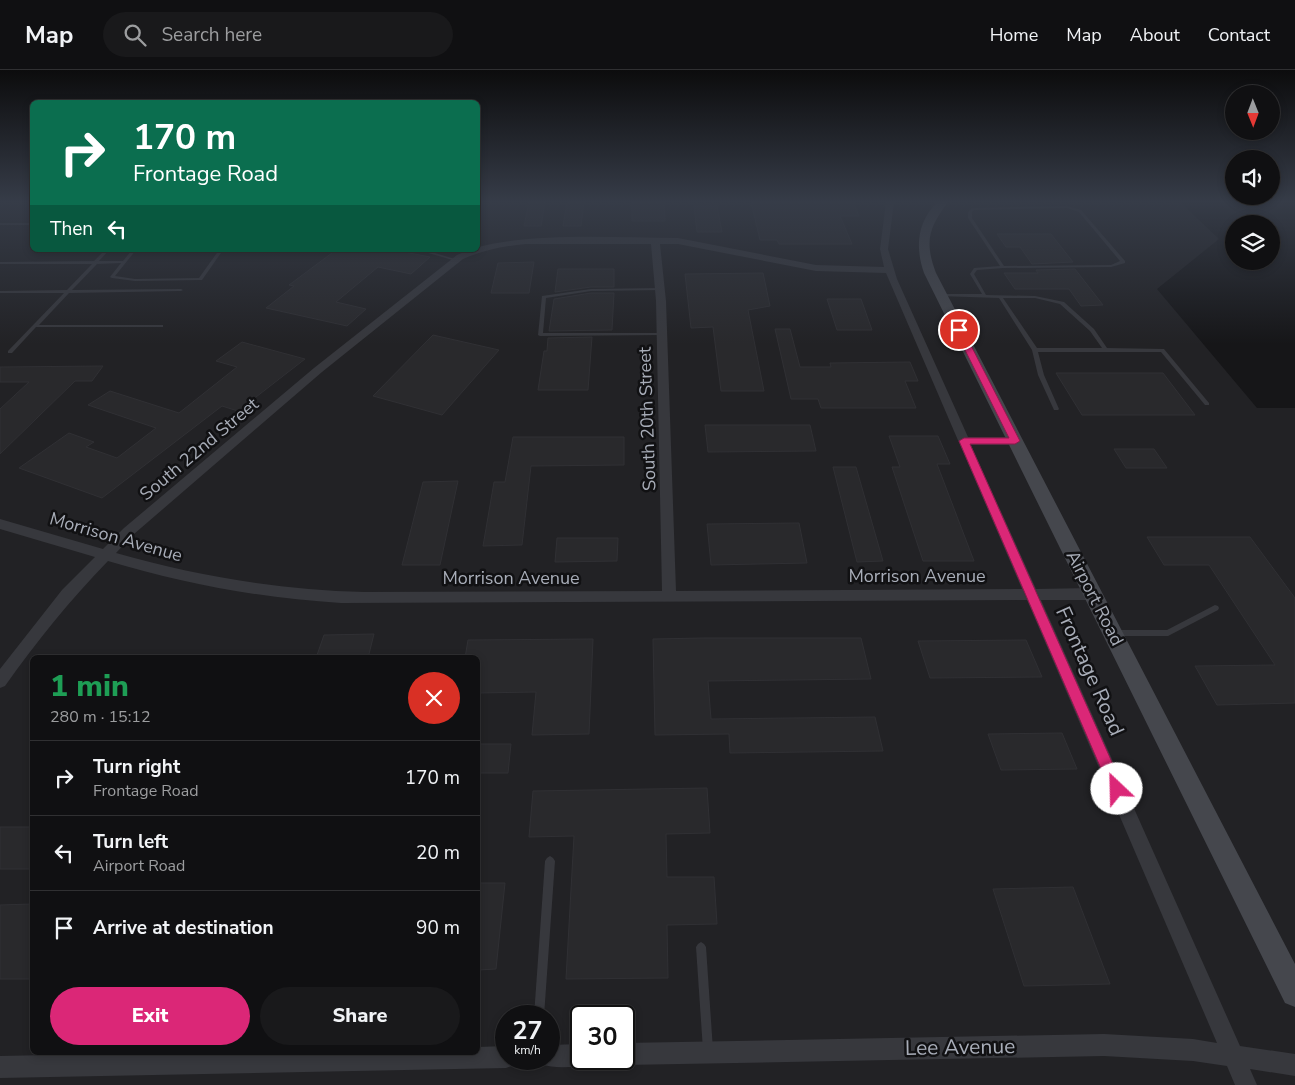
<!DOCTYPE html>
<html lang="en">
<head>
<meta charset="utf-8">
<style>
  :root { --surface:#101012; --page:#19191b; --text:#f1f3f6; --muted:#9c9d9f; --line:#303032; --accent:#db2777 }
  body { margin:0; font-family:"Nunito Sans",sans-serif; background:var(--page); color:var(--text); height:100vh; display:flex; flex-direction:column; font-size:19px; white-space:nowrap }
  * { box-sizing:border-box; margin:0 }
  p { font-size:16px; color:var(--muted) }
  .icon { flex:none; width:28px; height:28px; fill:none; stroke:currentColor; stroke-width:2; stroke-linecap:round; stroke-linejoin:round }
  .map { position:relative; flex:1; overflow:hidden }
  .side { position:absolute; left:30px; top:585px; width:450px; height:400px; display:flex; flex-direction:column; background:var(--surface); border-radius:8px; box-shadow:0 2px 8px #0003,0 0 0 1px var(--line) }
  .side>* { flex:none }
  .top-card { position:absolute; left:30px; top:30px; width:450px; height:152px; border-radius:8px; box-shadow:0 2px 8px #0003,0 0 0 1px var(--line); background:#0b6e4f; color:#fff; overflow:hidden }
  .needle { width:32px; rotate:179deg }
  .controls { position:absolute; left:1225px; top:15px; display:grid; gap:10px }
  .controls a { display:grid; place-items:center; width:55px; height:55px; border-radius:50%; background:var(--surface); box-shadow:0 2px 8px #0003,0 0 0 1px var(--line); font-size:25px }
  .speed { position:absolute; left:495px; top:935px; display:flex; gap:10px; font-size:25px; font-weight:700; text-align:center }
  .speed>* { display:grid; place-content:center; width:65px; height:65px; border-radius:50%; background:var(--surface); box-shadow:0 2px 8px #0003,0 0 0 1px var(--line); line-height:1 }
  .speed small { font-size:12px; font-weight:400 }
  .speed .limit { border:2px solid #111; border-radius:8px; background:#fff; color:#111 }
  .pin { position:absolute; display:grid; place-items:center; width:42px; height:42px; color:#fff; margin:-21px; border:2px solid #fff; border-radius:50%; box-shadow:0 1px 5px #0007 }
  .me { position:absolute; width:55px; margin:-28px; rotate:336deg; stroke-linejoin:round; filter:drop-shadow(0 0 4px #0008) }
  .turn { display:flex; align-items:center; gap:18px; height:105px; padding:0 20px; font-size:22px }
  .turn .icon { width:65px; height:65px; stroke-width:2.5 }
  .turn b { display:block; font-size:35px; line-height:42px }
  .then { display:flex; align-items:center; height:48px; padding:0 20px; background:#0003; gap:10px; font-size:19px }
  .round { display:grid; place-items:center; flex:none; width:52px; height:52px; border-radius:26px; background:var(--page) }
  .headline { display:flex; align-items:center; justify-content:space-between; height:85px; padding:0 20px }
  h1 { font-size:30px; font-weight:800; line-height:38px; color:#1e9e55 }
  .cta { display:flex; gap:10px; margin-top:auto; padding:10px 20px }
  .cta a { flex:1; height:58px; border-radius:30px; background:var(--accent); color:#fff; font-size:20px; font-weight:800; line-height:58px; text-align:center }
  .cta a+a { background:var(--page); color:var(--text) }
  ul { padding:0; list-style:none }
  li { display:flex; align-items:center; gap:15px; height:75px; padding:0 20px; border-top:1px solid var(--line) }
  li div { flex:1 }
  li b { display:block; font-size:19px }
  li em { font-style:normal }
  header { display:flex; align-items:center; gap:30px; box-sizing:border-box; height:70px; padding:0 25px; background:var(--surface); border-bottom:1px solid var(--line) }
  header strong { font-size:24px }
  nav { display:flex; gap:28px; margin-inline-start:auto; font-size:18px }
  .search { width:350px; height:45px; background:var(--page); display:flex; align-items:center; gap:12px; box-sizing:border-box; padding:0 18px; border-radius:28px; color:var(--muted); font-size:19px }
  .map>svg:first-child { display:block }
  .built { fill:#222225; fill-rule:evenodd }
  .building { fill:#29292c; stroke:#303034 }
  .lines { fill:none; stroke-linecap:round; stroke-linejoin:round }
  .service { fill:#37383d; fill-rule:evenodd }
  .minor { fill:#37383d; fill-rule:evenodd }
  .secondary { fill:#45474d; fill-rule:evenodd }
  .route { fill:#db2777; stroke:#8e194d }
  .labels { text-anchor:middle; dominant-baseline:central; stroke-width:5; stroke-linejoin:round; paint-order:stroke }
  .street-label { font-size:18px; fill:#a8adb8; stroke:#111113 }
  .near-street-label { font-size:21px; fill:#a8adb8; stroke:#111113 }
</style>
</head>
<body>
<header>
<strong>Map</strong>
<div class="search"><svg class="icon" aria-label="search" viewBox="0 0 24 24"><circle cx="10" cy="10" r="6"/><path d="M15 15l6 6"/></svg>Search here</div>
<nav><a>Home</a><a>Map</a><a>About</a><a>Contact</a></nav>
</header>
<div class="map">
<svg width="1295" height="1015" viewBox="0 0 1295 1015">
  <rect width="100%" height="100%" fill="#161618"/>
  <path class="built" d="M0 132H32V180H478V132H1180L1219 169 1157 219 1257 338H1295V1015H0ZM32 588H478V982H32ZM506 946H549V989H506ZM581 946H624V989H581Z"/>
  <g class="building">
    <polygon points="529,132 545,132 541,156 524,156"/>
    <polygon points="567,132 584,132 581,156 563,156"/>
    <polygon points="632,132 664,132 665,151 632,151"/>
    <polygon points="751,132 853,132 859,146 840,146 852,174 779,174 777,170 760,170"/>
    <polygon points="694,136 717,136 722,162 697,162"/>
    <polygon points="997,164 1051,164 1073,192 1032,194 1020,177 1006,177"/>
    <polygon points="336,180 394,180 430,187 411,204 378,197 336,232 366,239 347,256 266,238 294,216 289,215"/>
    <polygon points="534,192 529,223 491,223 498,193"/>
    <polygon points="558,199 614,199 614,217 591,217 555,222"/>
    <polygon points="1075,199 1103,235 1081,236 1069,219 1015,219 1004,203 1038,203 1036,200"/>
    <polygon points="763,203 770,236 748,240 764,321 721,321 713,257 691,258 685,204"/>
    <polygon points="591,223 614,223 612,260 549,261 554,229"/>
    <polygon points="827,229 861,229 872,260 837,260"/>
    <polygon points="775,259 790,259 800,297 831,297 830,293 910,292 918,311 905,311 916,338 821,338 818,329 791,329"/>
    <polygon points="433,265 499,280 442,345 373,326"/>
    <polygon points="592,267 588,320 538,320 544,281 547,281 548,268"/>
    <polygon points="242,272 305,289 238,341 222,336 102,428 19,398 69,363 94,372 86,377 117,388 156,358 88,335 110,321 179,343 237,297 216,291"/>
    <polygon points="103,296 92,311 75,311 0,384 0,339 29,312 0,312 0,297"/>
    <polygon points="1056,303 1163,303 1195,345 1082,345"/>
    <polygon points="705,355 810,355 816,381 708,382"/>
    <polygon points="889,366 938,366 950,394 937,394 974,491 923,491 892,397 900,397"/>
    <polygon points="513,367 624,367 624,395 531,396 522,475 483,476 494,412 505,412"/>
    <polygon points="1114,379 1154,379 1167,398 1126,398"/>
    <polygon points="833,397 856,397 883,491 857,492"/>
    <polygon points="458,411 440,495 402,495 423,412"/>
    <polygon points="799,453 807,493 711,495 707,454"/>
    <polygon points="1147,467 1250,467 1295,528 1295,633 1217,635 1195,596 1275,595 1209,495 1164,495"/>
    <polygon points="557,468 618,468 617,491 555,492"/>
    <polygon points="374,564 368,588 316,588 324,565"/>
    <polygon points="704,568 861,568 871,609 708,611 711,649 875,647 883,681 730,683 729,664 655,665 653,569"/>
    <polygon points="593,569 589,664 532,665 536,622 478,623 478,588 465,588 468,570"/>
    <polygon points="1026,570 1042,607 930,608 918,571"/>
    <polygon points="1062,663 1077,699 1001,700 988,664"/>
    <polygon points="478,674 511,674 508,703 478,703"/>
    <polygon points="707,718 710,763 666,764 667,807 714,807 717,854 667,855 668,908 566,909 574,766 529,767 533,721"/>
    <rect x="0" y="757" width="32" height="42"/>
    <polygon points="478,813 505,813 496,899 478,900"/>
    <polygon points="1073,817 1110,914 1024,916 993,819"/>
    <polygon points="32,834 32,909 0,909 0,835"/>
  </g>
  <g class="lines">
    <g class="service">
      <path d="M1067 136 1081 140 1125 191V193L1111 197 1003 198 977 200 974 204 986 225 1035 226 1064 232 1094 259 1107 278 1164 279 1209 333V335H1205L1161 282H1038L1044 305 1059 339 1058 340H1054L1038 305 1032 280 999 228 939 226V225L941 224H982L970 204 974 198 1000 196 968 148V142L972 138ZM1067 138 1079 142 1120 191 1111 195 1004 196 972 148V142L974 140ZM1003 228H1035L1060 234 1090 261 1102 278H1037Z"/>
      <rect x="0" y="153" width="32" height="2"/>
      <polygon points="105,180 109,180 99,191 123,191 132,180 136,180 115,206 135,209 199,208 219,180 223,180 202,210 200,210 135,211 112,208 110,207 121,193 97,194 72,220 181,219 183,220 181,221 69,223 39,255 163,255 163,257 36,257 12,283 8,283 8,281 64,223 0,223 0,221 67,220 92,194 0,194 0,192 94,191"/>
      <polygon points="418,180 425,180 458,190 456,191"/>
      <polygon points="660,218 662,219 662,220 591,221 546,228 543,263 664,263 664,265 540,266 538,265 542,226 591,219"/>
      <polygon points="1215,535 1218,536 1219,538 1218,540 1168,566 1114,566 1111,565 1110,563 1111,561 1114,560 1167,560"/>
      <polygon points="550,786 553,788 555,791 544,946 534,946 545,791 547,788"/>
      <polygon points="701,872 704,874 706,877 713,980 712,984 708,985 704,984 703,980 696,877 698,874"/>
    </g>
    <g class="minor">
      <path d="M886 132H894L888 179 897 209 968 367H1015L1021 371 1015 375H971L1036 519 1093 518 1098 520 1100 524 1098 528 1093 530H1041L1240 976 1295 984V1006L1250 999 1257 1015H1235L1227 996 1193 991 1104 986 624 995 617 991 615 989H624V973L1104 964 1193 969 1217 973 1027 530 341 533C261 528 184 514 108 491 70 530 37 571 5 616L0 618V599L62 520 95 487 0 459V449L103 479 124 458 314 298 457 185 469 180H478V177C539 162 615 168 678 168L816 195 884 197 880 179ZM526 174H651L656 231 662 521 364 522C279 520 197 506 116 483L134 464 322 302 463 189C484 180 503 176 526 174ZM660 174H678L816 201 886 203 1022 519 676 521 666 231Z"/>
      <path d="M581 974V989H590L589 993C575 998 555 999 541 994L540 989H549V975Z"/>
      <polygon points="506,976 506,989 516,989 514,995 506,998 0,1008 0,986 193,982 478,982 478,977"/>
    </g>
    <path class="secondary" d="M937 132H948C929 158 924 171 936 203L1295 894V937L1285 933 924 203C915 177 917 153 937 132Z"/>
  </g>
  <linearGradient id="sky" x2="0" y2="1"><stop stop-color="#0c0c0d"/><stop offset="0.48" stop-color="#363c48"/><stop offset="1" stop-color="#363c48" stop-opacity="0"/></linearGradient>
  <rect width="1295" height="274" fill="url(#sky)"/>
  <polygon class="route" points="956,258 963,260 1020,371 1015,374 970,374 1124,719 1122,724 1117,726 1112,724 959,371 964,368 1009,368 955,260"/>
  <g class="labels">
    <g class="street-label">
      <text transform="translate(647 349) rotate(-92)">South 20th Street</text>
      <text transform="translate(199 379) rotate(-40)">South 22nd Street</text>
      <text transform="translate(116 467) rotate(16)">Morrison Avenue</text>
      <text x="917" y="506">Morrison Avenue</text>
      <text x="511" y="508">Morrison Avenue</text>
      <text transform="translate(1095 528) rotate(63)">Airport Road</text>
    </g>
    <g class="near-street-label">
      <text transform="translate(1090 601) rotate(66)">Frontage Road</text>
      <text transform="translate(960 977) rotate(-1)">Lee Avenue</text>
    </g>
  </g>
</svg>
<div class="controls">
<a><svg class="needle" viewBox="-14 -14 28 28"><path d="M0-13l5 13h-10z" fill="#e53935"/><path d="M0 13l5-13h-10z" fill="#9c9d9f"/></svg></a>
<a><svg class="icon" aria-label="sound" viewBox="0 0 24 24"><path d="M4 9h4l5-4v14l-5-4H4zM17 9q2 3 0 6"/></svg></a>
<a><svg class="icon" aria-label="layers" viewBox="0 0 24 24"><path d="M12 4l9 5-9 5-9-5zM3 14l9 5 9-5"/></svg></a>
</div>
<div class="speed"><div>27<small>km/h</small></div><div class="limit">30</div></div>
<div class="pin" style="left:959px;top:260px;background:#d93025"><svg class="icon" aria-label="arrive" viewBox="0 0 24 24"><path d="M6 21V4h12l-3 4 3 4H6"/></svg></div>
<svg class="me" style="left:1117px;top:719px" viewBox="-20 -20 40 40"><circle r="19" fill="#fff"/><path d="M0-13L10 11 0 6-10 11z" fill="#db2777"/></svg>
<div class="top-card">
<div class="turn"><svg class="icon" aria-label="right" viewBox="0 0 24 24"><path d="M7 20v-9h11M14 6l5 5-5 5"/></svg><div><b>170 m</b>Frontage Road</div></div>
<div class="then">Then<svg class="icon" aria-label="left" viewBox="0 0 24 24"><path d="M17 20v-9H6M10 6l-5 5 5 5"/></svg></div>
</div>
<section class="side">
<div class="headline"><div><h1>1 min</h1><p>280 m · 15:12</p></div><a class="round" style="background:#d93025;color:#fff"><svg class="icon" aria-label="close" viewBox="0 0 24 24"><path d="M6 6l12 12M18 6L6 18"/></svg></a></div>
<ul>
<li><svg class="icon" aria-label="right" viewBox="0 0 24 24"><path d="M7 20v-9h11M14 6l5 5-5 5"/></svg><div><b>Turn right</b><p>Frontage Road</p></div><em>170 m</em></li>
<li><svg class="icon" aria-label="left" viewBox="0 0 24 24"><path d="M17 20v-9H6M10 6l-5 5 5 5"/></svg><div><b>Turn left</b><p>Airport Road</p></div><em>20 m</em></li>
<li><svg class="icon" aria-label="arrive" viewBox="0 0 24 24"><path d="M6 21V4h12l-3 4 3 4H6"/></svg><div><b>Arrive at destination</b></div><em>90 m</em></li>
</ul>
<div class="cta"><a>Exit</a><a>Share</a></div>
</section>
</div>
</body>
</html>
